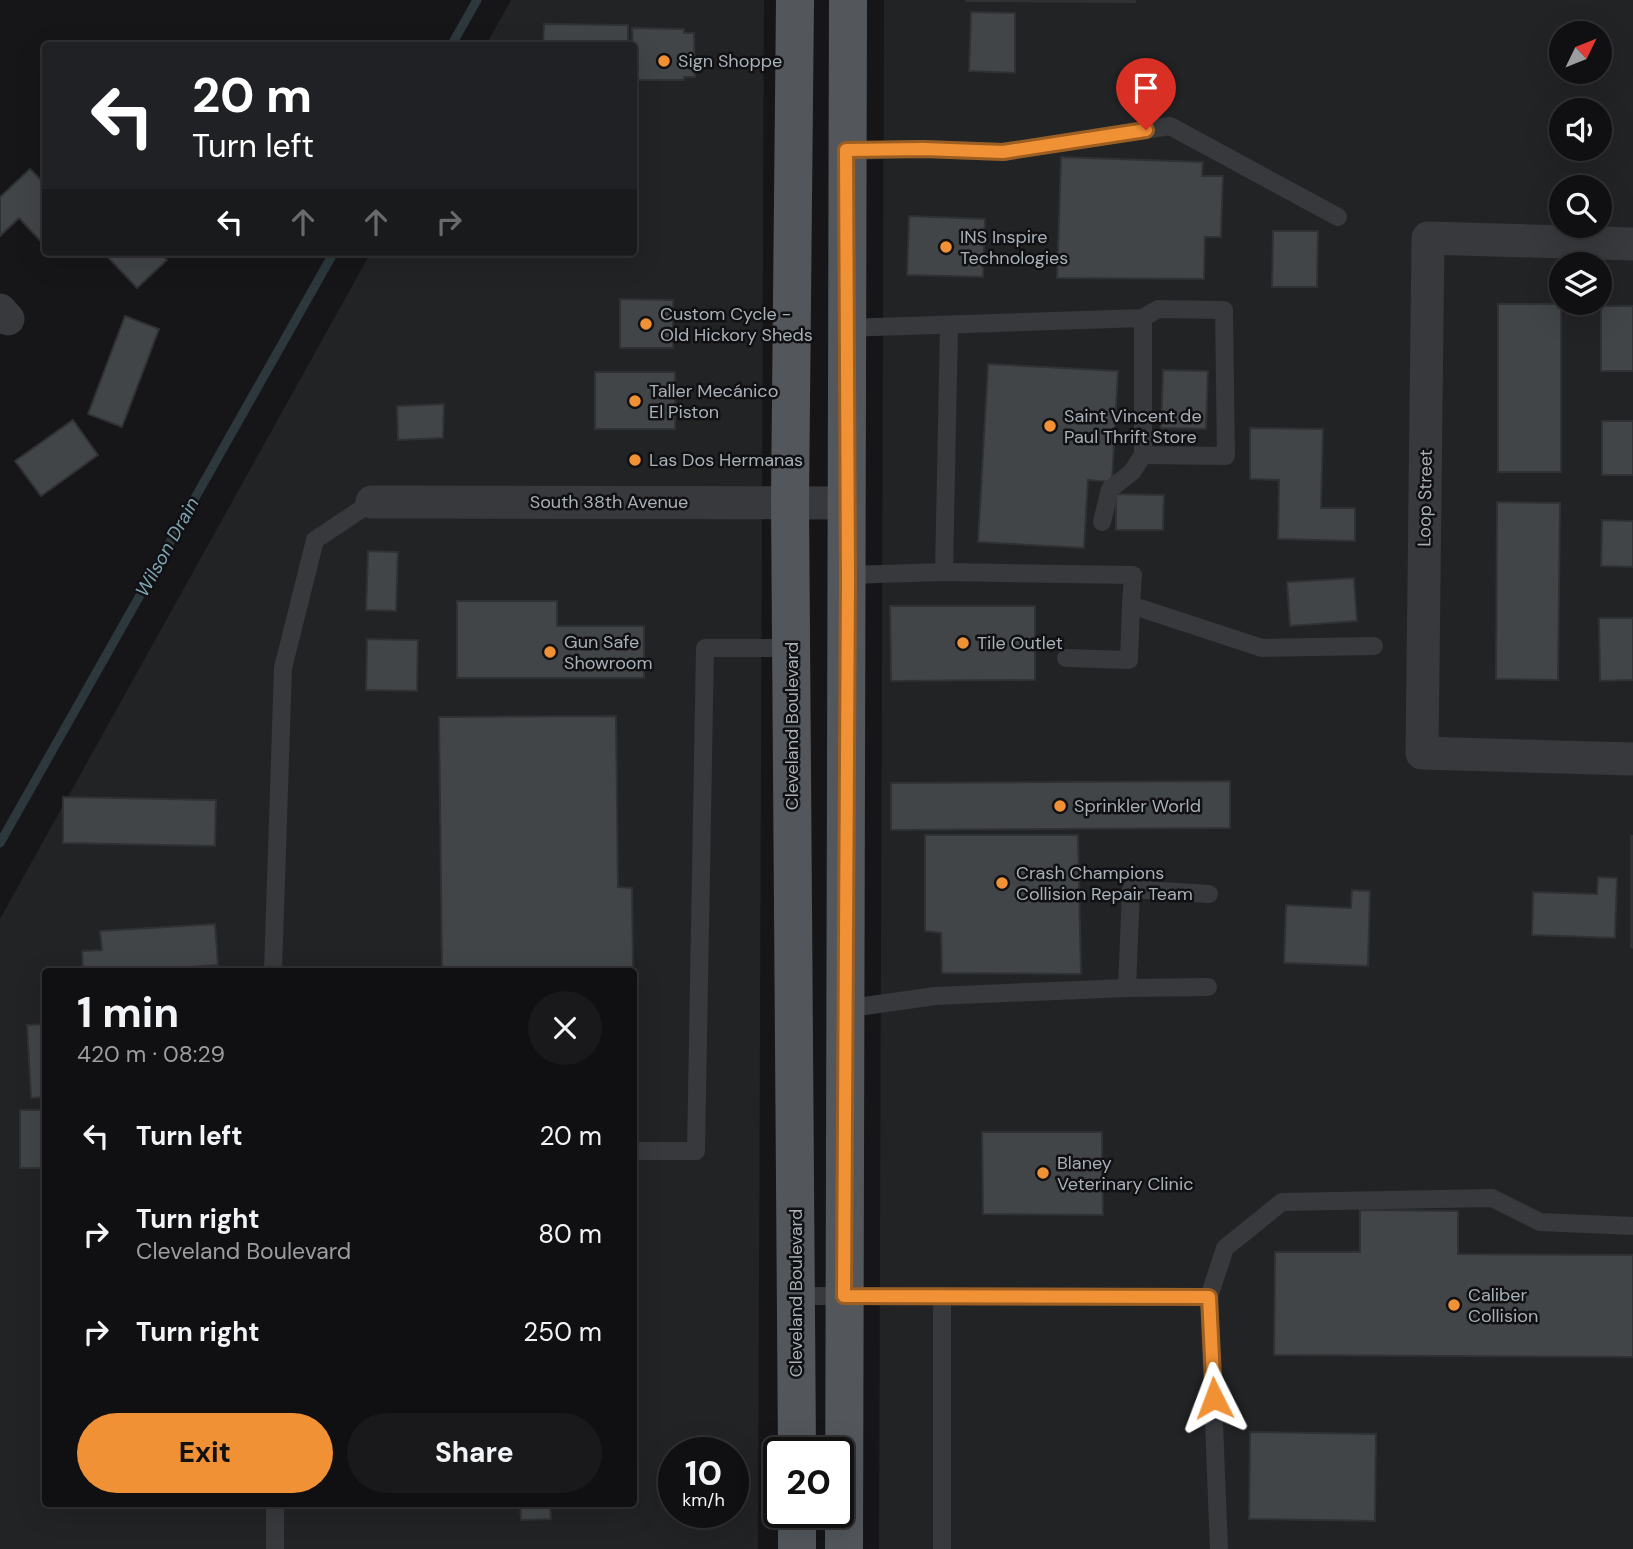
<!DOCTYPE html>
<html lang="en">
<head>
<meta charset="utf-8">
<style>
  :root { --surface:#101012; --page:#19191b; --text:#f1f3f6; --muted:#9c9d9f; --line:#303032; --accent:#f19135 }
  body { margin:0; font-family:"DM Sans",sans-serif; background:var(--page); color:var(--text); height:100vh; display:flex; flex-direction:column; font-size:26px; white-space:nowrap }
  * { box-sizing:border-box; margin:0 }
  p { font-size:23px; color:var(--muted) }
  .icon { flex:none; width:38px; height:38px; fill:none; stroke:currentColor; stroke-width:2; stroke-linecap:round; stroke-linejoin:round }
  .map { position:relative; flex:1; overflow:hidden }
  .sheet { position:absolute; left:42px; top:968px; width:595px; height:539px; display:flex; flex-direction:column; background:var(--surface); border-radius:7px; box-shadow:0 7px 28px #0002,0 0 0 2px var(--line) }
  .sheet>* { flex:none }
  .hud { position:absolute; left:42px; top:42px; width:595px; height:214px; border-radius:7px; box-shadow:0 7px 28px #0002,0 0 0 2px var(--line); background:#202124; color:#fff; overflow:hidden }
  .needle { width:46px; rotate:47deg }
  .controls { position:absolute; left:1549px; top:21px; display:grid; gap:14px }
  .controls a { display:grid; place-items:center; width:63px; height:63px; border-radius:50%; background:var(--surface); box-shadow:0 7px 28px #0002,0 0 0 2px var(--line); font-size:35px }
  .speed { position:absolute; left:658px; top:1437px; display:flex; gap:14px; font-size:35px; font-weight:700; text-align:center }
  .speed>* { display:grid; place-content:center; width:91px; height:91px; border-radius:50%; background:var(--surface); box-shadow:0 7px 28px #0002,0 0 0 2px var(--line); line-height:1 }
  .speed small { font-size:18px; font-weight:400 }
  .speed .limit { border:4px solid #111; border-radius:10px; background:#fff; color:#111 }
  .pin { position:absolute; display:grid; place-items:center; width:60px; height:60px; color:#fff; margin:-72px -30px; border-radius:50% 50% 50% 0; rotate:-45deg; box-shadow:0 0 7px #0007 }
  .pin .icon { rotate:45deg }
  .me { position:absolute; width:77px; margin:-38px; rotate:357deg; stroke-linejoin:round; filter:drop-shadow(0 0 5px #0008) }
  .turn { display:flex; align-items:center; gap:24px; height:147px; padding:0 35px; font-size:32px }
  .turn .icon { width:91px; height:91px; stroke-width:2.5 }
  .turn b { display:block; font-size:49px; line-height:60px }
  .lanes { display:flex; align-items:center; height:66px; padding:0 35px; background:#0003; justify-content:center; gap:35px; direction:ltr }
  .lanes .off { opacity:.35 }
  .round { display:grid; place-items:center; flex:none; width:74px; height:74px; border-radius:37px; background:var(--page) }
  .headline { display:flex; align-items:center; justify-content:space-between; height:119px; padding:0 35px }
  h1 { font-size:42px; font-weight:700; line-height:52px }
  .action { display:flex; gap:14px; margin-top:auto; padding:14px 35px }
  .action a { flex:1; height:80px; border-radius:42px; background:var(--accent); color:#111; font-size:28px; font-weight:700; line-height:80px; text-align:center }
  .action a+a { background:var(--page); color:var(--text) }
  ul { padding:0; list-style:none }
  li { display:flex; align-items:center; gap:21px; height:98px; padding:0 35px }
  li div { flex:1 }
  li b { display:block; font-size:26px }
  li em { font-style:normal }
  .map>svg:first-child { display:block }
  .built { fill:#222325; fill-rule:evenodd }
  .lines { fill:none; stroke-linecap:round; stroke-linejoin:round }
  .stream { stroke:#2c383c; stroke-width:9 }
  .building { fill:#424548; stroke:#303134; stroke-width:2 }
  .lane { stroke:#37393d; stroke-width:18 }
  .street { stroke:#37393d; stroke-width:33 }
  .primary { stroke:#53575c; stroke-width:38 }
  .route-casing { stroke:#9d5e22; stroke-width:18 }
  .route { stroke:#f19135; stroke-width:12 }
  .poi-dot { fill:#f19135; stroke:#111113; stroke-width:2.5 }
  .labels { text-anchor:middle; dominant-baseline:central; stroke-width:5; stroke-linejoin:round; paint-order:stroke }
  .poi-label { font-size:18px; fill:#a8b0b8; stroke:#111113; text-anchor:start }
  .street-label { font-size:18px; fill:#a8b0b8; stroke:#111113 }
  .water-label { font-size:19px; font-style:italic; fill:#7fa4b3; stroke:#111113 }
</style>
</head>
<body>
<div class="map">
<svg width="1633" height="1549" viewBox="0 0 1633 1549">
  <rect width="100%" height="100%" fill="#161618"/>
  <g class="built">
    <path d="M511 0H764L758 1549H0V919L371 252H634V46L486 45ZM46 971H634V1503H46ZM674 1452H733V1512H674Z"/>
    <path d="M884 0H1633V1549H879ZM1561 33H1600V72H1561ZM1561 110H1600V149H1561ZM1561 187H1600V226H1561ZM1561 264H1600V303H1561Z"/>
  </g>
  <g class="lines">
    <g class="stream">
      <polyline points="451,46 477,0"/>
      <polyline points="0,843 334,252"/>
    </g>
  </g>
  <g class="building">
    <polygon points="966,0 1135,0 1135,2 966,1"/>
    <polygon points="971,12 1015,13 1015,73 969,71"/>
    <polygon points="544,24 628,25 628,46 543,46"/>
    <polygon points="632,28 684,29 684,33 694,33 695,77 684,77 684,80 634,80"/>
    <polygon points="1061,157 1203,162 1202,176 1223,176 1221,237 1205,237 1204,279 1057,278"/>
    <polygon points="30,169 46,185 46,247 19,218 0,236 0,197"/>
    <polygon points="909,216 985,219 983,277 907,275"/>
    <polygon points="1273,231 1318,231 1317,287 1272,287"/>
    <polygon points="103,252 159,252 167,260 137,288"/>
    <polygon points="620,299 673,300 673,348 620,348"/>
    <rect x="1498" y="304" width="63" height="168"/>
    <rect x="1601" y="306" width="32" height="65"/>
    <polygon points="125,316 159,329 122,427 88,414"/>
    <polygon points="988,364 1118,371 1112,482 1088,480 1084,548 978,542"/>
    <polygon points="1163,370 1208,371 1206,429 1161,428"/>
    <rect x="595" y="372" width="80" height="57"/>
    <polygon points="444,404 443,438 398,440 397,406"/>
    <polygon points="73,420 98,455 41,496 15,461"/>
    <rect x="1602" y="421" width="31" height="54"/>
    <polygon points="1250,428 1323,429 1321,508 1355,508 1355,541 1278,539 1279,480 1250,479"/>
    <polygon points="1116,494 1164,495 1163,530 1116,530"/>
    <polygon points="1497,502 1560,503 1558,680 1496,679"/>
    <polygon points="1602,520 1633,521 1633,567 1601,566"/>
    <polygon points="368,551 398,552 396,611 366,610"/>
    <polygon points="1354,578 1357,621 1290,626 1287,582"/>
    <polygon points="457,601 557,601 557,626 644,626 644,678 457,678"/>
    <polygon points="890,606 1035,606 1035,680 891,681"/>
    <polygon points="1599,618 1633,618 1633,680 1600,681"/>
    <polygon points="367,639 418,640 417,691 366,690"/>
    <polygon points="616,716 618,887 632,888 633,971 442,971 439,717"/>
    <polygon points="1230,781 1230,828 891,830 891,783"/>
    <polygon points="63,797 216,800 215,846 63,843"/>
    <polygon points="925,835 1078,835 1081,974 942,973 941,933 925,931"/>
    <polygon points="1631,836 1633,836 1633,948 1631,947"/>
    <polygon points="1598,877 1617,878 1615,938 1532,935 1533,892 1597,894"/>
    <polygon points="1352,890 1370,891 1368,966 1284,963 1286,905 1351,908"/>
    <polygon points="215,924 218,965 175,968 175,971 83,971 82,951 102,950 100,931"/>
    <polygon points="46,1024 46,1097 31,1098 27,1025"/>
    <rect x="20" y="1110" width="26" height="58"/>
    <polygon points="982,1132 1102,1132 1103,1215 983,1214"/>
    <polygon points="1360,1210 1458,1211 1458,1254 1633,1255 1633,1357 1274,1355 1275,1252 1360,1252"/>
    <polygon points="1250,1432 1376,1434 1375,1521 1249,1519"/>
    <polygon points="520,1503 550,1503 551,1519 521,1520"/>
  </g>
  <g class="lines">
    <g class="lane">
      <polyline points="846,151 924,149 1003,152 1170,126 1338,217"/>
      <polyline points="845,328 1143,318 1158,309 1224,310 1226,456 1143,455 1143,318"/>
      <polyline points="1102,522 1110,489 1132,472 1143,455"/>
      <polyline points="944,572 1133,575 1131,605 1262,648 1374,646"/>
      <polyline points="848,575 944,572 949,325"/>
      <polyline points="1066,658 1129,660 1131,605"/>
      <polyline points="273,971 283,668 315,540 372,502"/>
      <polyline points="1127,988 1208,987"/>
      <polyline points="844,1009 935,996 1127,988 1131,889 1209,894"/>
      <polyline points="634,1151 696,1151 705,648 792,648"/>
      <polyline points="796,1296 1209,1297 1225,1248 1282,1202 1492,1198 1540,1222 1633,1226"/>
      <polyline points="1209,1297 1219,1549"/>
      <polyline points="275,1549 275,1503"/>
      <polyline points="942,1549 942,1296"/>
    </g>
    <g class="street">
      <polyline points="1633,244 1428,238 1422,753 1633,759"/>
      <polyline points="0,310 8,319"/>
      <polyline points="372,502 845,503"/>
    </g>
    <g class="primary">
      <polyline points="795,0 790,501 797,1452"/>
      <polyline points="797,1512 797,1549"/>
      <polyline points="844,1549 848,0"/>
    </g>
  </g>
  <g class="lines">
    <g class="route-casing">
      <polyline id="route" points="1146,130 1003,152 924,149 846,150 848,581 844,1296 1209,1297 1214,1398"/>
    </g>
    <use href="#route" class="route"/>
  </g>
  <g class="poi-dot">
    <circle cx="664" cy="61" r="7"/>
    <circle cx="946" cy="247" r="7"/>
    <circle cx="646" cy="324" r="7"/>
    <circle cx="635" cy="401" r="7"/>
    <circle cx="1050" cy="426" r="7"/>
    <circle cx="635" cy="460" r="7"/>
    <circle cx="963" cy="643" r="7"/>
    <circle cx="550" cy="652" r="7"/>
    <circle cx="1060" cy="806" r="7"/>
    <circle cx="1002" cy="883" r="7"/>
    <circle cx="1043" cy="1173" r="7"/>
    <circle cx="1454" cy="1305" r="7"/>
  </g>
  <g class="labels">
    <g class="poi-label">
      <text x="678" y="61">Sign Shoppe</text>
      <text x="960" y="237">INS Inspire<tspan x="960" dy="21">Technologies</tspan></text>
      <text x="660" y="314">Custom Cycle -<tspan x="660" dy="21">Old Hickory Sheds</tspan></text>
      <text x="649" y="391">Taller Mecánico<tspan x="649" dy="21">El Piston</tspan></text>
      <text x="1064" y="416">Saint Vincent de<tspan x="1064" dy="21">Paul Thrift Store</tspan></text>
      <text x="649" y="460">Las Dos Hermanas</text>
      <text x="564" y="642">Gun Safe<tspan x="564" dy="21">Showroom</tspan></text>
      <text x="977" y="643">Tile Outlet</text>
      <text x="1074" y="806">Sprinkler World</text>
      <text x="1016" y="873">Crash Champions<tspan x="1016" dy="21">Collision Repair Team</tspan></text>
      <text x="1057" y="1163">Blaney<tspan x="1057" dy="21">Veterinary Clinic</tspan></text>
      <text x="1468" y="1295">Caliber<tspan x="1468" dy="21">Collision</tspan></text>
    </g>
    <g class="street-label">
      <text transform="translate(1425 498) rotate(-89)">Loop Street</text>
      <text x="609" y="502">South 38th Avenue</text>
      <text transform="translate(792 726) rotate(-90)">Cleveland Boulevard</text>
      <text transform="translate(796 1293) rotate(-90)">Cleveland Boulevard</text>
    </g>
    <g class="water-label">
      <text transform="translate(167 547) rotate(-61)">Wilson Drain</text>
    </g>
  </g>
</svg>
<div class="controls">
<a><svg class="needle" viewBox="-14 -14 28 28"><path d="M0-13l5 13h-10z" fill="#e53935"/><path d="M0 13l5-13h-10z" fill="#9c9d9f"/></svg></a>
<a><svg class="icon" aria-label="sound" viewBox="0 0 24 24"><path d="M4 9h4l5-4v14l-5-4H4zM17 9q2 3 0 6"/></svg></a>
<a><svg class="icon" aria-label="search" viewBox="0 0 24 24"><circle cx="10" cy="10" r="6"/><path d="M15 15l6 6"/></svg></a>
<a><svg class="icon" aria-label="layers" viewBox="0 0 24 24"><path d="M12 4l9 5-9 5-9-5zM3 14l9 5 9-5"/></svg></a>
</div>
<div class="speed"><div>10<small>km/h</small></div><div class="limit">20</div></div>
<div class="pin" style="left:1146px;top:130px;background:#d93025"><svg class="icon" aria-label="arrive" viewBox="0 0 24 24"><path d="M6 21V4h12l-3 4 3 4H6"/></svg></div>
<svg class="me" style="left:1214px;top:1398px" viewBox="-20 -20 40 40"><path d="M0-17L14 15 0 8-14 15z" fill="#f19135" stroke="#fff" stroke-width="4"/></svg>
<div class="hud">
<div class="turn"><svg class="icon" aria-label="left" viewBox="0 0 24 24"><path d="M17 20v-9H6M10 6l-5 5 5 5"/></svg><div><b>20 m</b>Turn left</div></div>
<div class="lanes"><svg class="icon" aria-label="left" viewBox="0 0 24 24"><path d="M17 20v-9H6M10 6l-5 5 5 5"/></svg><svg class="icon off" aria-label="ahead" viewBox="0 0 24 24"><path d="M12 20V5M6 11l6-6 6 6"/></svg><svg class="icon off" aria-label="ahead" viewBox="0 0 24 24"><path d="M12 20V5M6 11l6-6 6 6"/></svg><svg class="icon off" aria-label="right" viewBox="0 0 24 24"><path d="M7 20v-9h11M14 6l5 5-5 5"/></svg></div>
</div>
<section class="sheet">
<div class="headline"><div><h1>1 min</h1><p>420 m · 08:29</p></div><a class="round"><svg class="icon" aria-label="close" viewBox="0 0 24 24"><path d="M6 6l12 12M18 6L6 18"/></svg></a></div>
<ul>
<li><svg class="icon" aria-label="left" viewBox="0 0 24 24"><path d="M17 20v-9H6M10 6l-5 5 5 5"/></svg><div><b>Turn left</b></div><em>20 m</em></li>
<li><svg class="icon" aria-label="right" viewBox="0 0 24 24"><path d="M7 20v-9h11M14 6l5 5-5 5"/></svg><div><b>Turn right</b><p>Cleveland Boulevard</p></div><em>80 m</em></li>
<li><svg class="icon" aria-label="right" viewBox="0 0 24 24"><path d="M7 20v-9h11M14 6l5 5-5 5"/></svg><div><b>Turn right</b></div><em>250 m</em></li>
</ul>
<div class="action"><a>Exit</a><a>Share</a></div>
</section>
</div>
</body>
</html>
